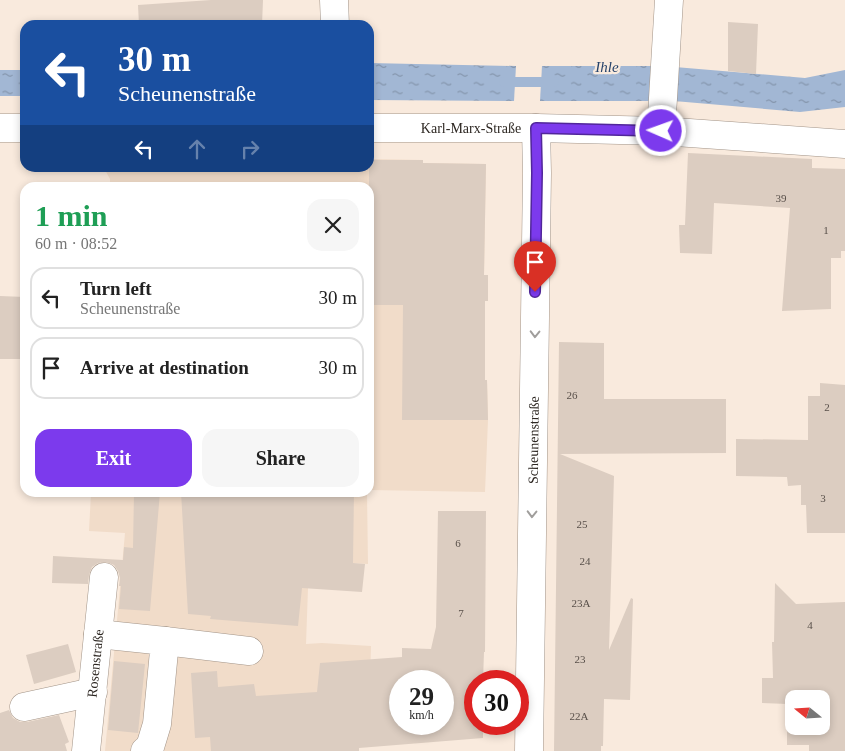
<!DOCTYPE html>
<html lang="en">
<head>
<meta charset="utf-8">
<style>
  :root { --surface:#fff; --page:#f6f6f6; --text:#222; --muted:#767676; --line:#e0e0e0; --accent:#7c3aed }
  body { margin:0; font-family:"Times New Roman",serif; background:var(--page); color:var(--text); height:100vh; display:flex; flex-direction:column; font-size:19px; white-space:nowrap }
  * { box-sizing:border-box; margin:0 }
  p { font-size:16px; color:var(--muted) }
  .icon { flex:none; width:28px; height:28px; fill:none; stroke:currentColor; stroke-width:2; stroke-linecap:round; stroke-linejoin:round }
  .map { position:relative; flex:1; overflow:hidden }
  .side { position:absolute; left:20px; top:182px; width:354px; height:315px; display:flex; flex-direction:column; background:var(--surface); border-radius:15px; box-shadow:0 2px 8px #0003 }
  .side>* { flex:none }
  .banner { position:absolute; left:20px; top:20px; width:354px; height:152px; border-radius:15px; box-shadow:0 2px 8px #0003; background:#1a4fa0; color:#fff; overflow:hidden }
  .needle { width:32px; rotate:288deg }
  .fabs { position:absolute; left:785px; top:690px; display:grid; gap:10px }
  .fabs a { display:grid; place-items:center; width:45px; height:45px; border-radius:10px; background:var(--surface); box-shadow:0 2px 8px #0003; font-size:25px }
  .speed { position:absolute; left:389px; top:670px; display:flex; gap:10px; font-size:25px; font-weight:700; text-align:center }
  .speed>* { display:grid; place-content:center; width:65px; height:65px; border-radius:50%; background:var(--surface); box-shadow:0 2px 8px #0003; line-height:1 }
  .speed small { font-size:12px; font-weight:400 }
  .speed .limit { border:8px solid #d22; background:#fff; color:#111 }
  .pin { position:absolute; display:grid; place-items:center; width:42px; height:42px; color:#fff; margin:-51px -21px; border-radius:50% 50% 50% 0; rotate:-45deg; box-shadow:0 0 5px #0007 }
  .pin .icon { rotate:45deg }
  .me { position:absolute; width:55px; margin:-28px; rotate:272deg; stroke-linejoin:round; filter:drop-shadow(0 0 4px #0008) }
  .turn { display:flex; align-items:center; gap:18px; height:105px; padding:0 15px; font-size:22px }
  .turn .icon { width:65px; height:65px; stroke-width:2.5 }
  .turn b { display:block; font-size:35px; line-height:42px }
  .lanes { display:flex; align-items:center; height:48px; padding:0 15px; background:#0003; justify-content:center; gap:25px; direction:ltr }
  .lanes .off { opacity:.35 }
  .round { display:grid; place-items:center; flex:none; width:52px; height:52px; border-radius:15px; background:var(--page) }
  .head { display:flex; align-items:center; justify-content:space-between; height:85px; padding:0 15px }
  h1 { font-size:30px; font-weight:700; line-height:38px; color:#1e9e55 }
  .cta { display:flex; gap:10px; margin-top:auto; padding:10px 15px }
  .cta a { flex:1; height:58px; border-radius:15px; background:var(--accent); color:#fff; font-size:20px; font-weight:700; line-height:58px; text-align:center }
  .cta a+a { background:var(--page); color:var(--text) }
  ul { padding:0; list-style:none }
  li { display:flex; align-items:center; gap:15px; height:62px; margin:0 10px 8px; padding:0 5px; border:2px solid var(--line); border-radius:15px }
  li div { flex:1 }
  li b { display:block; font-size:19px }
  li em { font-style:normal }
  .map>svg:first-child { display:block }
  .built { fill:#f1dcc9 }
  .water { fill:url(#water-ripples) }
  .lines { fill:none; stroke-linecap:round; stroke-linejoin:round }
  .stream { stroke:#a2b7d4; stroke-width:10 }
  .building { fill:#dccdc1; fill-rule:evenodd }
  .minor-casing { stroke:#a29488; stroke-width:29 }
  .minor { stroke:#fff; stroke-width:28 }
  .oneway { stroke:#a09e9c }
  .route-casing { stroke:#51269a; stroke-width:12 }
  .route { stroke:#7c3aed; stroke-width:9 }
  .labels { text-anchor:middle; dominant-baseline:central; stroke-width:4.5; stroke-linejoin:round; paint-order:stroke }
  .number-label { font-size:11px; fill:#59504a }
  .street-label { font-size:14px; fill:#2d2722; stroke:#f9eadd }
  .water-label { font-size:15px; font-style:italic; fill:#26436b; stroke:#f9eadd }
</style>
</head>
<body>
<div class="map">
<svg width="845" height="751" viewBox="0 0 845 751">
  <defs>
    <pattern id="water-ripples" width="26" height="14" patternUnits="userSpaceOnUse" patternTransform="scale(1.25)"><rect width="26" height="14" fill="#a2b7d4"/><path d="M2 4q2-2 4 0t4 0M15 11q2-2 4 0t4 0" fill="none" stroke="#8495ac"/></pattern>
  </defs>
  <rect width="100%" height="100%" fill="#f9eadd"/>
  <g class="built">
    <polygon points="369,159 423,160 423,163 486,164 484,275 488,275 488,301 485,301 485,380 487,380 488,420 485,492 369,490 369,188 110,187 110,179 104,168 369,168"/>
    <polygon points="91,493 367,493 368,564 309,561 306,644 322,643 371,646 369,716 307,751 105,751 125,533 89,531"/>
  </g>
  <g class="water">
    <polygon points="369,63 516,66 514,101 369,100"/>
    <polygon points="542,66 656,66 654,101 540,101"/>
    <polygon points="675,67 805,78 845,70 845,107 800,112 674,101"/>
    <rect x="0" y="70" width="25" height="26"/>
  </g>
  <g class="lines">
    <polyline class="stream" points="504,82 554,82"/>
  </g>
  <g class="building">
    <polygon points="211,0 263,0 262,25 139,25 138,5"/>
    <polygon points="728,22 758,24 756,74 728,71"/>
    <polygon points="688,153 812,159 812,168 845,169 845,251 841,251 841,258 831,258 831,309 782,311 790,208 714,203 712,254 680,253 679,225 685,225"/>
    <polygon points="369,160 423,160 423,163 486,164 484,275 488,275 488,301 485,301 485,380 487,380 488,420 402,420 403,305 372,305 372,242 369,242"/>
    <polygon points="0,296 25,297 25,359 0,359"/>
    <polygon points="559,342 604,343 604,399 726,399 726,453 560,454 614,476 609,650 631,598 633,599 630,700 604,699 603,746 601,746 601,751 554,751"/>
    <polygon points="820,383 845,385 845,533 807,533 806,505 801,505 801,485 788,486 787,477 736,476 736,439 808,440 808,396 820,396"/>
    <polygon points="134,492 160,492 150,611 119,609 121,586 119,586 120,578 118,571 114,565 106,562 98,563 92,567 89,575 88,584 52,583 53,556 123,560 124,547 133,548"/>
    <polygon points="181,492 354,492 353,563 365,564 362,592 302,588 298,626 210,619 211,616 188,614"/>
    <path d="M438 511H486L485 652H484L483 681H475V724H483V738L359 748V751H211L210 737 195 738 191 673 217 671 218 687 254 684 256 696 317 692 320 663 402 657V648L431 649 436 627ZM400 681H442V724H400Z"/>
    <path d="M775 583 796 604 845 602V751H809V745H787V704L762 703V678H773L772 642H774ZM794 699H821V726H794Z"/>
    <polygon points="68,644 76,672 34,684 26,655"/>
    <polygon points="114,661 145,664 138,733 108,730"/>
    <polygon points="9,710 13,718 20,722 27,722 59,715 69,742 65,744 67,751 0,751 0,713"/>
  </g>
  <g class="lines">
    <g class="minor-casing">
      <g id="minor">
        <polyline points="334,0 335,25"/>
        <polyline points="0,128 25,128"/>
        <path id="s1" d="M369 128H536L661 131 845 144"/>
        <polyline points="661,131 669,0"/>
        <polyline points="98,634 165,641 157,724 150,747 145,751"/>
        <polyline points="165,641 249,651"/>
        <polyline points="24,707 93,692"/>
        <path id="s2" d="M86 751 104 577"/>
        <path id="s3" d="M529 751 537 173 536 128"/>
      </g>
    </g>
    <use href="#minor" class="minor"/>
  </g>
  <defs><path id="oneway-chevron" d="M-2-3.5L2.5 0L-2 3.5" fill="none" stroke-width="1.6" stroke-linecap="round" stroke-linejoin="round" transform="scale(1.25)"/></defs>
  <g class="oneway">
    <use href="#oneway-chevron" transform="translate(535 334) rotate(91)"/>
    <use href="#oneway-chevron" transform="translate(532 514) rotate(91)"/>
  </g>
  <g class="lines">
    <g class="route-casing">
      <polyline id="route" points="535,292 537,173 536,128 661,131"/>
    </g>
    <use href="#route" class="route"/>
  </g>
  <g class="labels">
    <g class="number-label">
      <text x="781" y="198">39</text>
      <text x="826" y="230">1</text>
      <text x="572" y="395">26</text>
      <text x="827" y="407">2</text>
      <text x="823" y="498">3</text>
      <text x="582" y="524">25</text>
      <text x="458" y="543">6</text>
      <text x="585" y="561">24</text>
      <text x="581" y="603">23A</text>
      <text x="461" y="613">7</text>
      <text x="810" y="625">4</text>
      <text x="580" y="659">23</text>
      <text x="579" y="716">22A</text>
    </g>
    <g class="street-label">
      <text stroke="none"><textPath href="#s1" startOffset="102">Karl-Marx-Straße</textPath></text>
      <text stroke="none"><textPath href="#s3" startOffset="311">Scheunenstraße</textPath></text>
      <text stroke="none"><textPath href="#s2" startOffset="88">Rosenstraße</textPath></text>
    </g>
    <g class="water-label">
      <text x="607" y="67">Ihle</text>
    </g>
  </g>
</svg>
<div class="fabs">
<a><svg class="needle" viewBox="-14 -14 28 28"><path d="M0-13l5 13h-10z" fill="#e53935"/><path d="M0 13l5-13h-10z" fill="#767676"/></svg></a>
</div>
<div class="speed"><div>29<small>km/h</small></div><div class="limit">30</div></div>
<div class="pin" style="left:535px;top:292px;background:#d93025"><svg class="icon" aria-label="arrive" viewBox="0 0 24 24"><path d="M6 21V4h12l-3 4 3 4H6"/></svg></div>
<svg class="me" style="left:661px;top:131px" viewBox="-20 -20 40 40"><circle r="17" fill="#7c3aed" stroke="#fff" stroke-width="3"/><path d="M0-11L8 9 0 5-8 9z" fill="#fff"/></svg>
<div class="banner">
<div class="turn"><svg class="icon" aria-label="left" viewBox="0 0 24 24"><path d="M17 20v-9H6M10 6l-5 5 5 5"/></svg><div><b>30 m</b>Scheunenstraße</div></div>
<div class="lanes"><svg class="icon" aria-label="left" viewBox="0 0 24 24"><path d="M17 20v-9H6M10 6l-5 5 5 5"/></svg><svg class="icon off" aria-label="ahead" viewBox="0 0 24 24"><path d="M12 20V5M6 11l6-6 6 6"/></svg><svg class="icon off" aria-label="right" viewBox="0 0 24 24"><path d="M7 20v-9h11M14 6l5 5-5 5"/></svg></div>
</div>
<section class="side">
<div class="head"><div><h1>1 min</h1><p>60 m · 08:52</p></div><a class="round"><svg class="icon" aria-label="close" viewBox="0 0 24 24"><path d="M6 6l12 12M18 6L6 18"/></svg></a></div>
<ul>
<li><svg class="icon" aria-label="left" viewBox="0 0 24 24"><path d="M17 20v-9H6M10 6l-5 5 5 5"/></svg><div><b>Turn left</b><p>Scheunenstraße</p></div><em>30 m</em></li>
<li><svg class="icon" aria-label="arrive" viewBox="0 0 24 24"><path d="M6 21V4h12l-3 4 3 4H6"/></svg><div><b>Arrive at destination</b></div><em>30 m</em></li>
</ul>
<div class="cta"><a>Exit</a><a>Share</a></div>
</section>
</div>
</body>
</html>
